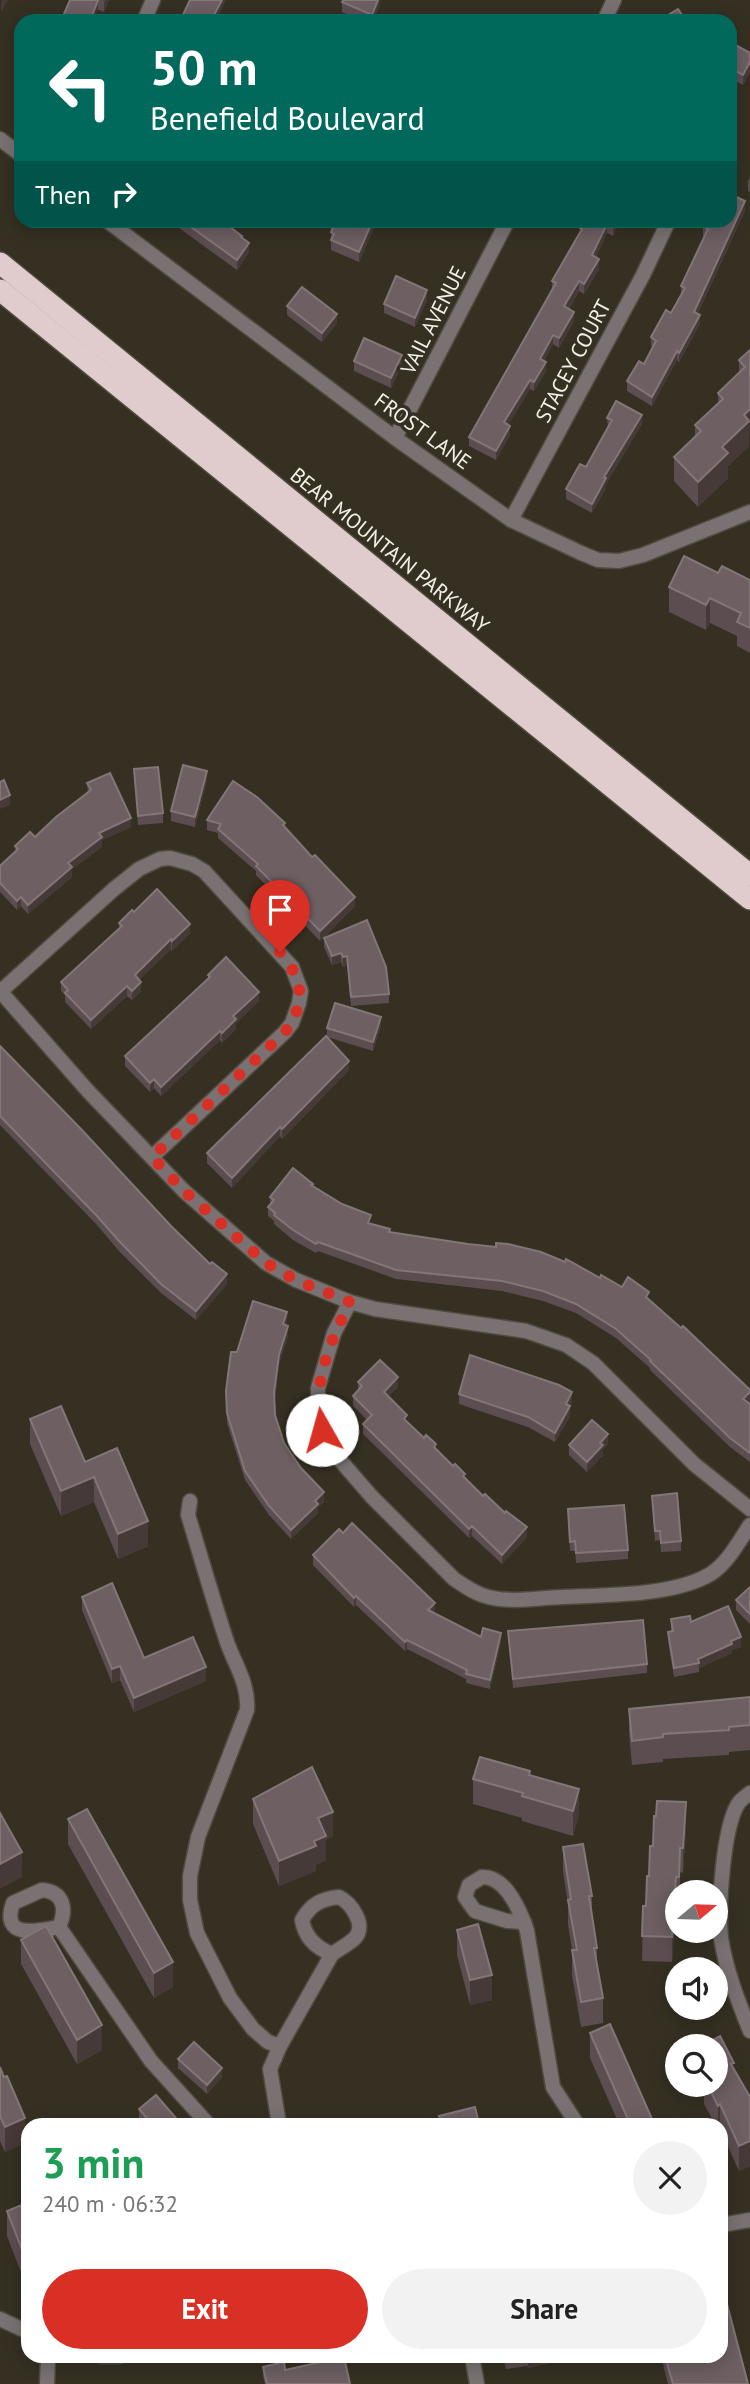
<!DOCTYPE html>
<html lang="en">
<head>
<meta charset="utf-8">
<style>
  :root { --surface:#fff; --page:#f2f2f2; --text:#222; --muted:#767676; --accent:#d93025 }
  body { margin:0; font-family:"PT Sans",sans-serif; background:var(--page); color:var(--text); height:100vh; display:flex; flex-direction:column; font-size:26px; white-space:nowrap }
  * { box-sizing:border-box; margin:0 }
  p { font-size:23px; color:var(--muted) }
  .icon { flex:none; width:38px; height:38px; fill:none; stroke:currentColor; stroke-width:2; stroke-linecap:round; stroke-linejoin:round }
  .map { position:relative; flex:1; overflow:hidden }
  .sheet { position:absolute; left:21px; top:2118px; width:707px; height:245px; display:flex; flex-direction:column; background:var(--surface); border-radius:21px; box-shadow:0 4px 18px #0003 }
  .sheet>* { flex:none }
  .top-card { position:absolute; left:14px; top:14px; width:723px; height:214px; border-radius:21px; box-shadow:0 4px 18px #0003; background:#00695c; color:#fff; overflow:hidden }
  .needle { width:46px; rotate:71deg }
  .controls { position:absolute; left:665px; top:1880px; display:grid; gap:14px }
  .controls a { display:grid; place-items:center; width:63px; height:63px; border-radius:50%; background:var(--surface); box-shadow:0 4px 18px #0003; font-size:35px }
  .pin { position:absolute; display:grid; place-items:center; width:60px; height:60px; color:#fff; margin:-72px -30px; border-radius:50% 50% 50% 0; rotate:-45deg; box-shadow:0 0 7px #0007 }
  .pin .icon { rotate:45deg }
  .me { position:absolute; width:77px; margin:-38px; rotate:353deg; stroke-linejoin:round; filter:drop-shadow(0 0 5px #0008) }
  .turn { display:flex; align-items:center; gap:24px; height:147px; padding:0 21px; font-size:32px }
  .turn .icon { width:91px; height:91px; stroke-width:2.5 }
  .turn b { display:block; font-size:49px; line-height:60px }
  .then { display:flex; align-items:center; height:66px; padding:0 21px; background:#0003; gap:14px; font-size:26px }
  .round { display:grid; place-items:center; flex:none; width:74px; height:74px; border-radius:37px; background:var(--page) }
  .overview { display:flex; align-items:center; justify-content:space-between; height:119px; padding:0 21px }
  h1 { font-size:42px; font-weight:800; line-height:52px; color:#1e9e55 }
  .action { display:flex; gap:14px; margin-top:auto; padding:14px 21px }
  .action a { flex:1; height:80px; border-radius:42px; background:var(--accent); color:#fff; font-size:28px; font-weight:800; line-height:80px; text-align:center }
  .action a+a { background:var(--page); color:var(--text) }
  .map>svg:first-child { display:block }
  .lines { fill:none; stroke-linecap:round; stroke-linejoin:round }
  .street-casing { stroke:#504b3e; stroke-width:17 }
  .highway-casing { stroke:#504b3e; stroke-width:24 }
  .street { stroke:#7a7272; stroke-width:14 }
  .highway { stroke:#e1cccd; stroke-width:21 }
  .wall { fill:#5c4d51 }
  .shaded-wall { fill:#463a38 }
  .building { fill:#6d5f62; stroke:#827677; stroke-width:2 }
  .route { stroke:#d93025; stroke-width:12; stroke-dasharray:0 21.6 }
  .labels { text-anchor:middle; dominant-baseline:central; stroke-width:7; stroke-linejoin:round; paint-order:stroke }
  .street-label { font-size:21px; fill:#f4f1e9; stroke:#353022 }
</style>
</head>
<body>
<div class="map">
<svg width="750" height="2384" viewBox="0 0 750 2384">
  <rect width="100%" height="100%" fill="#353022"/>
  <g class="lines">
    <g class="street-casing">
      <g id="street">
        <polyline points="144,21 153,0"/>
        <polyline points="604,21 614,0"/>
        <polyline points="0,139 21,155"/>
        <polyline points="106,220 395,438 511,520 581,553 598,560 619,561 643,555 750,512"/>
        <polyline points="395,438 508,220"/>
        <polyline points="511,520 643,275 669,220"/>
        <polyline points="0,991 88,1091 184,1191 266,1263 296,1280 350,1302 375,1309 526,1331 566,1345 593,1363 694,1464 750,1509"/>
        <polyline points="0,992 114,889 139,869 160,859 170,858 192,864 204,871 292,967 301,991 299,1003 292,1023 285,1032 152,1157"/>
        <path d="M350 1302 334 1333 318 1388V1411L322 1430 333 1452 372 1497 454 1579C463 1585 471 1591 482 1595 507 1604 536 1598 562 1597 604 1595 667 1596 705 1577 725 1568 738 1543 750 1525"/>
        <path d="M190 1501 188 1515C201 1557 213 1600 227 1642 235 1665 249 1684 247 1710L198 1837 190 1876V1900L197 1933 230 1998 253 2029 268 2042 280 2046"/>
        <path d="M750 1793C746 1796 741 1799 738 1804 723 1828 718 1908 721 1938 726 1970 738 2001 750 2031"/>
        <path d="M482 1877C504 1876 517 1905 524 1922L507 1921 475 1911 465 1897 469 1885Z"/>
        <path d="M42 1890C64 1892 67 1909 59 1927 38 1931 0 1940 13 1903Z"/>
        <path d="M339 1897C351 1903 367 1925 355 1938 349 1944 339 1949 332 1954 316 1948 305 1938 302 1920 311 1904 321 1899 339 1897Z"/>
        <polyline points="524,1922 527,1931 553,2087 577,2124"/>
        <polyline points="59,1927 151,2061 208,2124"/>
        <polyline points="279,2124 270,2069 280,2046 332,1954"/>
        <polyline points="721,2225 750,2220"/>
        <polyline points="0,2319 28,2332"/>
        <polyline points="102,2356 120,2356"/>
        <polyline points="472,2356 477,2384"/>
        <polyline points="47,2384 48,2356"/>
      </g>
    </g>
    <g class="highway-casing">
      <g id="highway">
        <polyline points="0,263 750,875"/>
        <polyline points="0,290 750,899"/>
      </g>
    </g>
    <use href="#street" class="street"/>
    <use href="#highway" class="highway"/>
  </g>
  <g class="wall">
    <polygon points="70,0 109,0 104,12"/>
    <polygon points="380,0 380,5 373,21 364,21 342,12 342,2"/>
    <polygon points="730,42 750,53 750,72 743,85 730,78"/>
    <polygon points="21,90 21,116 15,113 15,104"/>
    <polygon points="750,176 750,192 748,191 748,182"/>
    <polygon points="745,211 698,313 700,324 679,362 677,360 652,406 627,391 627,381 644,364 653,348 651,346 651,337 671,313 681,295 681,286 705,237 703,236 703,226"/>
    <polygon points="168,220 221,220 242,238 249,252 237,270"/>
    <polygon points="374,220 374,228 359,262 331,250 331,232"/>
    <polygon points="431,220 456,220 455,222 453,221 449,228"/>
    <polygon points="584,220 620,220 613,236 607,233 596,257 599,269 584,294 579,291 569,309 574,321 559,348 553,344 544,361 546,371 534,391 530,389 508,425 510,435 496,460 469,446 469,437 552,290 552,281 580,232 580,228"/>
    <polygon points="427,300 415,327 384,313 384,304"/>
    <polygon points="287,306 337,323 322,342 287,315"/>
    <polygon points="750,350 749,446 728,466 728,478 698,507 674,481 674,457 695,437 695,425 718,404 718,393 739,373 739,360"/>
    <polygon points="354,361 402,365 391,388 354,371"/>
    <polygon points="607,418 642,424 606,484 606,488 592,513 566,499 566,489 586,467 608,427"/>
    <polygon points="718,573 750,580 750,653 737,646 737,636 710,623 706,630 669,612 669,587"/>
    <polygon points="134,769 163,813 163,823 138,825"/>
    <polygon points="207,780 195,827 171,821 171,811"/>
    <polygon points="87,783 131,827 102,840 102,847 72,869 72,877 28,914 21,906 17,910 0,892 0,866 15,852 15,846 35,837 88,793"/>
    <polygon points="207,820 285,827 355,906 320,941 256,875 256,871 218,838 218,833 207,830"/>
    <polygon points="134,912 190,933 172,951 171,949 139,980 141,991 132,1000 127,996 91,1029 65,1002 65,995 61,991 61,982 119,929 119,923"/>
    <polygon points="324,938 389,994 389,1003 351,1006 347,965 343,967 341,962 332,965 324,947"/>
    <polygon points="208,975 259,1001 236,1023 236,1029 222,1043 220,1040 161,1096 154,1088 150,1092 125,1066 125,1056 208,979"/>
    <polygon points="381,1026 373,1051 327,1037 327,1028"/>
    <polygon points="0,1046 227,1284 196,1320 161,1293 119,1251 97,1225 0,1125"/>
    <polygon points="349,1070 282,1139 280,1136 232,1188 207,1163 207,1153"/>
    <polygon points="313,1186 371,1224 390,1232 600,1278 622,1287 649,1300 750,1401 748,1403 750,1404 750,1462 730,1447 650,1370 650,1368 616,1338 576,1313 543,1301 502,1291 396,1279 318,1251 316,1253 293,1240 274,1224 274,1221 268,1216 268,1207 270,1204 270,1197"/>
    <polygon points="287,1321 286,1325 288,1335 279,1364 275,1400 275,1415 284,1443 324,1502 318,1507 318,1513 291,1539 269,1515 245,1480 227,1423 226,1391 237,1352"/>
    <polygon points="358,1382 398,1387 388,1396 407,1422 527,1537 502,1564 472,1536 469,1538 363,1434 363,1424 367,1420 353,1406 353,1396 358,1391"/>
    <polygon points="459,1394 572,1402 570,1406 570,1416 555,1442 528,1427 459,1404"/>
    <polygon points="30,1419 85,1462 148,1546 118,1559 94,1502 61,1516 30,1444"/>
    <polygon points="608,1444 603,1449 603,1455 587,1472 569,1455 569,1445"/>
    <polygon points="652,1496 681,1541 681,1551 661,1552 660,1540 655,1541"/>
    <polygon points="568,1509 628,1550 628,1559 576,1563 575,1551 570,1551"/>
    <polygon points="313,1555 435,1612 434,1613 481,1637 501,1642 490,1689 466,1683 466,1679 407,1649 405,1651 356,1605 354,1607 313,1565"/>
    <polygon points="750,1587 750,1624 736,1610 736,1600"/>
    <polygon points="82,1597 144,1658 206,1681 134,1712 120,1680 112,1683 82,1610"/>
    <polygon points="671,1619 691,1622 741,1647 732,1650 732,1653 699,1668 699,1672 674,1677 668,1641 668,1632 671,1631"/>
    <polygon points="508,1631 647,1664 647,1673 513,1688"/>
    <polygon points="750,1697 750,1750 729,1752 729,1755 663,1759 663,1762 632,1765 629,1734 629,1709"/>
    <polygon points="530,1775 579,1814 573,1836 522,1821 522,1818 473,1804 473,1779"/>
    <polygon points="253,1799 333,1836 326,1840 326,1860 316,1865 316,1871 279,1886 253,1824"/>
    <polygon points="68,1819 173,1987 154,1998 68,1844"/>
    <polygon points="686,1827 683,1873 680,1872 680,1892 677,1892 677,1902 676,1902 672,1962 642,1961 643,1906 646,1906 653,1846"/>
    <polygon points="563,1847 592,1896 592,1916 597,1948 597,1964 603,1998 603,2023 581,2027 572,1975 572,1950 568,1925 568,1904 563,1872"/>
    <polygon points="457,1930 492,2000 470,2005 457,1955"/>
    <polygon points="21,1940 102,2050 77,2064 21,1964"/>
    <polygon points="590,2033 652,2124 619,2124 590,2058"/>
    <polygon points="178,2059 222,2077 207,2094 178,2068"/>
    <polygon points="0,2067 25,2143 5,2152 0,2141"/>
    <polygon points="734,2069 750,2097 750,2166 739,2171 721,2131 721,2124 715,2124 704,2104 704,2096 698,2084 716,2084"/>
    <polygon points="139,2109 181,2124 144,2124 139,2119"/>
    <polygon points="28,2205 28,2284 26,2285 7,2236 7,2211"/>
    <polygon points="503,2356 567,2356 559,2358 559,2361 528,2368 527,2366 506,2369"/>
    <polygon points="661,2356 721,2356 748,2384 668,2384"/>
    <polygon points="263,2367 285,2370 350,2384 265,2384 263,2376"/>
  </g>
  <g class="shaded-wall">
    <polygon points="2,0 8,0 1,12 1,2"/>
    <polygon points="98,0 98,9 93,21 90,21"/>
    <polygon points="105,0 109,0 104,12 104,2"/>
    <polygon points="222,0 226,0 216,21 211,21"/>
    <polygon points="378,0 380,0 380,5 373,21 372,21 372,15"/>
    <polygon points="750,62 750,72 743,85 743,75"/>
    <polygon points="745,201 745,211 694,321 694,312"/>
    <polygon points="373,220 374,228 359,262 359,252"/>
    <polygon points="616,220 620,220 613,236 613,227"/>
    <polygon points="607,224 607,233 592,265 592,255"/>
    <polygon points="249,243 249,252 237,270 237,260"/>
    <polygon points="599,259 599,269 584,294 584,284"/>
    <polygon points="579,281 579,291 564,316 564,306"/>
    <polygon points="427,290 427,300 415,327 415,318"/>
    <polygon points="574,312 574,321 559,348 559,338"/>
    <polygon points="337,314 337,323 322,342 322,333"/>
    <polygon points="700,315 700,324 679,362 679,353"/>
    <polygon points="553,335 553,344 540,368 540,359"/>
    <polygon points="677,351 677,360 652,406 652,397"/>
    <polygon points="402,355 402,365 391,388 391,378"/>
    <polygon points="546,362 546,371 534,391 534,382"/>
    <polygon points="530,380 530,389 504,432 504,422"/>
    <polygon points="750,409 749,446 728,466 728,478 698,507 698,482 744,415"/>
    <polygon points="642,415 642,424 606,484 606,488 592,513 592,504 604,477"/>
    <polygon points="510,426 510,435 496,460 496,451"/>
    <polygon points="710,598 710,623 706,630 706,605"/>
    <polygon points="207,771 207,780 195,827 195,817"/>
    <polygon points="10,795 10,805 0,809 0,800"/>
    <polygon points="131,818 131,827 102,840 102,847 72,869 72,877 28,914 28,905 99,833"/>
    <polygon points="21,897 21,906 17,910 17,901"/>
    <polygon points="355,897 355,906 320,941 320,931"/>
    <polygon points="190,924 190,933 172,951 172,941"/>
    <polygon points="171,939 171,949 135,984 135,975"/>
    <polygon points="341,953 341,962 332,965 332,956"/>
    <polygon points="347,956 347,965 343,967 343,957"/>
    <polygon points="141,982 141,991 132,1000 132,991"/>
    <polygon points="127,986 127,996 91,1029 91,1020"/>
    <polygon points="259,992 259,1001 236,1023 236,1029 222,1043 222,1033 233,1016"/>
    <polygon points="381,1017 381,1026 373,1051 373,1042"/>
    <polygon points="220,1031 220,1040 161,1096 161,1087"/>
    <polygon points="349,1061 349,1070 282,1139 282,1129"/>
    <polygon points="154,1079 154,1088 150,1092 150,1083"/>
    <polygon points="280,1127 280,1136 232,1188 232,1178"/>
    <polygon points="227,1274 227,1284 196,1320 196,1311"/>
    <polygon points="287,1312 287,1321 283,1334 283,1324"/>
    <polygon points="288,1326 288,1335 279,1364 274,1401 274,1392 279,1355"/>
    <polygon points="398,1377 398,1387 384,1401 384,1392"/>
    <polygon points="572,1392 572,1402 566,1413 566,1404"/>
    <polygon points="750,1392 750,1401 743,1408 743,1399"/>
    <polygon points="570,1406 570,1416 555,1442 555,1433"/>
    <polygon points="608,1434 608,1444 603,1449 603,1455 587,1472 587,1462 600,1443"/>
    <polygon points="94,1477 94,1502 61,1516 61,1491"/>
    <polygon points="324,1492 324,1502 318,1507 318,1513 291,1539 291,1530 315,1501"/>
    <polygon points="148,1521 148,1546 118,1559 118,1534"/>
    <polygon points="472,1526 472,1536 469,1538 469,1529"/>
    <polygon points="527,1527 527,1537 502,1564 502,1555"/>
    <polygon points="356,1596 356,1605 354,1607 354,1598"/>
    <polygon points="435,1603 435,1612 428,1620 428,1610"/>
    <polygon points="501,1633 501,1642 490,1689 490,1680"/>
    <polygon points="741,1637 741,1647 732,1650 732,1653 699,1668 698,1659"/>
    <polygon points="407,1640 407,1649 405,1651 405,1642"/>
    <polygon points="120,1666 120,1680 112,1683 112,1669"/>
    <polygon points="206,1667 206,1681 134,1712 134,1698"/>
    <polygon points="579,1789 579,1814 573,1836 573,1811"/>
    <polygon points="686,1802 686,1827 683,1873 683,1848"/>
    <polygon points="333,1812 333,1836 326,1840 326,1860 316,1865 316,1871 279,1886 279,1861 314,1841 318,1818"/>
    <polygon points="22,1852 22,1877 0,1889 0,1864"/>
    <polygon points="676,1877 676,1902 672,1962 672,1937"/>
    <polygon points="173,1962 173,1987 154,1998 154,1973"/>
    <polygon points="492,1975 492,2000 470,2005 470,1980"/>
    <polygon points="102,2025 102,2050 77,2064 77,2040"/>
    <polygon points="222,2068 222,2077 207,2094 207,2085"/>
    <polygon points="720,2104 720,2124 718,2124 718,2106"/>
    <polygon points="25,2118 25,2143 5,2152 5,2127"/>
    <polygon points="750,2141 750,2166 739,2171 739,2146"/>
    <polygon points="28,2259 28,2284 26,2285 26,2260"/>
    <polygon points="528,2356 567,2356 559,2358 559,2361 528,2368"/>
  </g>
  <g class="building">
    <polygon points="70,0 98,0 90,21 61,21"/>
    <polygon points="190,0 222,0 211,21 180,21"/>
    <polygon points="343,0 378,0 372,15 342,2"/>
    <polygon points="678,9 686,21 658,21"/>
    <polygon points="730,42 750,53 750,62 743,75 730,68"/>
    <polygon points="21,90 21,107 15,104"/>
    <polygon points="730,194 745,201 694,312 700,315 679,353 677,351 652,397 627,381 639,361 644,364 656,341 651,337 666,310 671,313 685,288 681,286 708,229 703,226 705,220 730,220"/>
    <polygon points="181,220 221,220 242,236 241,237 249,243 237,260"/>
    <polygon points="336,220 373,220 359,252 331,240 334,234 331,232"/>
    <polygon points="584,220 616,220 613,227 607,224 592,255 599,259 584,284 579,281 564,306 574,312 559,338 553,335 540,359 546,362 534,382 530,380 504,422 510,426 496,451 469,437 556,283 552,281 582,229 580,228"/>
    <polygon points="396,276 427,290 415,318 384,304"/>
    <polygon points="302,287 337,314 322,333 287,306"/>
    <polygon points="364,338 402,355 391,378 354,361"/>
    <polygon points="750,350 750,409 744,415 749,421 722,447 728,453 698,482 674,457 701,431 695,425 723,399 718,393 745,367 739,360"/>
    <polygon points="616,401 642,415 604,477 606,478 592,504 566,489 580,464 586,467 612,420 607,418"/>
    <polygon points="684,556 718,573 722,566 750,580 750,628 737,622 741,613 710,598 706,605 669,587"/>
    <polygon points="183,765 207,771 195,817 171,811"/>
    <polygon points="158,767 163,813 138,816 134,769"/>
    <polygon points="110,773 131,818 99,833 102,837 68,863 72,867 28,905 21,897 17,901 0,883 0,866 18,849 15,846 30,832 35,837 56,817 91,790 87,783"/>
    <polygon points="4,780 10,795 0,800 0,782"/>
    <polygon points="233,781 257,797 285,823 283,825 312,857 315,855 355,897 320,931 256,866 258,864 218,829 221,824 207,820"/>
    <polygon points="157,889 190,924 172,941 171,939 135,975 141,982 132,991 127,986 91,1020 65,993 68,990 61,982 122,926 119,923 132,910 134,912"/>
    <polygon points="367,920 386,967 389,994 351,997 347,956 343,957 341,953 332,956 324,938"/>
    <polygon points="226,957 259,992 233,1016 236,1019 222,1033 220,1031 161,1087 154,1079 150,1083 125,1056 210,977 208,975"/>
    <polygon points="335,1003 381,1017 373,1042 327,1028"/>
    <polygon points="326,1036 349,1061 282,1129 280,1127 232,1178 207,1153"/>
    <polygon points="0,1046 81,1129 171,1226 210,1264 212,1262 227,1274 196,1311 161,1284 119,1241 97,1216 0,1116"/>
    <polygon points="293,1168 313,1184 311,1185 342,1204 371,1215 368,1223 390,1229 389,1232 468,1244 496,1247 496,1243 508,1244 541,1252 565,1262 566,1259 600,1278 601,1275 622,1287 628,1277 649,1292 646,1297 681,1328 683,1326 750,1390 750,1392 743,1399 750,1404 750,1453 730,1438 650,1361 651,1360 616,1329 576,1304 543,1291 502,1281 396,1270 318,1242 316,1244 293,1230 274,1215 275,1213 268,1207 274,1200 270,1197"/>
    <polygon points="253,1301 287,1312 283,1324 288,1326 279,1355 274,1392 275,1415 284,1443 301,1468 324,1492 315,1501 318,1504 291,1530 269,1506 245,1471 227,1413 226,1391 231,1352 237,1352"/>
    <polygon points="470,1355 559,1385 572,1392 566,1404 570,1406 555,1433 528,1417 459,1394"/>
    <polygon points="380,1360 398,1377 384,1392 407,1415 404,1419 424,1438 426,1435 436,1444 434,1447 453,1466 455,1464 465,1474 463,1476 483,1496 485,1494 505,1513 506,1511 527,1527 502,1555 472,1526 469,1529 363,1424 372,1415 353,1396 362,1386 358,1382"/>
    <polygon points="61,1406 85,1462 117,1448 148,1521 118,1534 94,1477 61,1491 30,1419"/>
    <polygon points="592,1420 608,1434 600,1443 603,1445 587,1462 569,1445"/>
    <polygon points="677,1493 681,1541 661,1543 660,1531 655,1531 652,1496"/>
    <polygon points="624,1505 628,1550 576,1553 575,1541 570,1542 568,1509"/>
    <polygon points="352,1523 435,1603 428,1610 481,1637 483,1628 501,1633 490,1680 466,1674 467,1670 407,1640 405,1642 356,1596 354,1598 313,1555 339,1529 343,1533"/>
    <polygon points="112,1583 144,1658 193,1637 206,1667 134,1698 120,1666 112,1669 82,1597"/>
    <polygon points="750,1587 750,1614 736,1600"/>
    <polygon points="728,1606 741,1637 731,1641 732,1644 698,1659 699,1663 674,1668 668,1632 673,1631 671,1619 690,1616 691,1622"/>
    <polygon points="643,1620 647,1664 513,1679 508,1631"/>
    <polygon points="750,1697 750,1725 729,1727 729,1730 663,1734 663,1737 632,1741 629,1709"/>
    <polygon points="480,1757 530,1771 529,1775 579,1789 573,1811 522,1796 523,1793 473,1779"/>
    <polygon points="312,1767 333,1812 318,1818 326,1836 314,1841 316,1846 279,1861 253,1799"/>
    <polygon points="657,1801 686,1802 683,1848 680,1848 679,1877 676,1877 672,1937 642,1936 643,1906 646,1906 647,1876 649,1876 650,1846 653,1846 654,1816 656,1816"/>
    <polygon points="87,1809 173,1962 154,1973 68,1819"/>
    <polygon points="0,1813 22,1852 0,1864"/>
    <polygon points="583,1844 592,1896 589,1896 597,1948 594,1948 603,1998 581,2002 572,1950 577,1950 568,1900 571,1899 563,1847"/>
    <polygon points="478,1924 492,1975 470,1980 457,1930"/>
    <polygon points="46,1926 102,2025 77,2040 21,1940"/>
    <polygon points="610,2024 652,2119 649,2121 651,2124 630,2124 590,2033"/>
    <polygon points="720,2036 734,2063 731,2064 750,2097 750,2141 739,2146 720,2104 718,2106 707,2084 716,2084 716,2046 702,2046"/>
    <polygon points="194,2042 222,2068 207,2085 178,2059"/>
    <polygon points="0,2067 4,2077 7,2076 25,2118 5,2127 0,2116"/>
    <polygon points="156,2095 181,2124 152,2124 139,2109"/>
    <polygon points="475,2107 479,2124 441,2124 439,2116"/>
    <polygon points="27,2203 28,2259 26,2260 7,2211"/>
    <polygon points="727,2304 748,2384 673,2384 665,2356 721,2356 721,2305"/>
    <polygon points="344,2357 350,2384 267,2384 263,2367 284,2362 285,2370"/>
  </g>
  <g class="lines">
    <path class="route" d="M280 952C303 979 307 1003 285 1032L152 1157 184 1191 266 1263 296 1280 350 1302C330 1342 311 1385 322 1430"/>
  </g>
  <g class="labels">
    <g class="street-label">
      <text transform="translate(433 320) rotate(-63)">VAIL AVENUE</text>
      <text transform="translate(573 361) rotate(-62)">STACEY COURT</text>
      <text transform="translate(423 431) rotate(36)">FROST LANE</text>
      <text transform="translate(390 550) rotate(39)">BEAR MOUNTAIN PARKWAY</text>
    </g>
  </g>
</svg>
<div class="controls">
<a><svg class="needle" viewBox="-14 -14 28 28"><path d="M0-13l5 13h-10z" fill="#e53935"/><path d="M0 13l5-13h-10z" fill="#767676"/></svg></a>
<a><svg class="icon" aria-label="sound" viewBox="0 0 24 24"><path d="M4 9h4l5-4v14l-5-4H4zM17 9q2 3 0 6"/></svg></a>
<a><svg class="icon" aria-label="search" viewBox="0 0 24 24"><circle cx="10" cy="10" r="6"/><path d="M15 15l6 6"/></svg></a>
</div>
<div class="pin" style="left:280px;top:952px;background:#d93025"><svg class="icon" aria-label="arrive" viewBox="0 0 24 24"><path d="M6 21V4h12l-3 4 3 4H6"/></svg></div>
<svg class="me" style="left:322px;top:1430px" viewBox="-20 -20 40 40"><circle r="19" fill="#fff"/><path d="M0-13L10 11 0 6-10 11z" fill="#d93025"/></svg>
<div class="top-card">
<div class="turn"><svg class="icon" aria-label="left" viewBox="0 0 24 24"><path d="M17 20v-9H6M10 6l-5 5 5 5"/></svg><div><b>50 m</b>Benefield Boulevard</div></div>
<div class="then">Then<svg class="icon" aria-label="right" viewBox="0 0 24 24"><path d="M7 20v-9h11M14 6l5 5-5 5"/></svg></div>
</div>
<section class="sheet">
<div class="overview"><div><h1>3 min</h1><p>240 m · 06:32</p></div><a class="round"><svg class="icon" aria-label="close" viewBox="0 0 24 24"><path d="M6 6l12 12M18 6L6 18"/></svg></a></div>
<div class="action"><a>Exit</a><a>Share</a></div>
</section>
</div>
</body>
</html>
